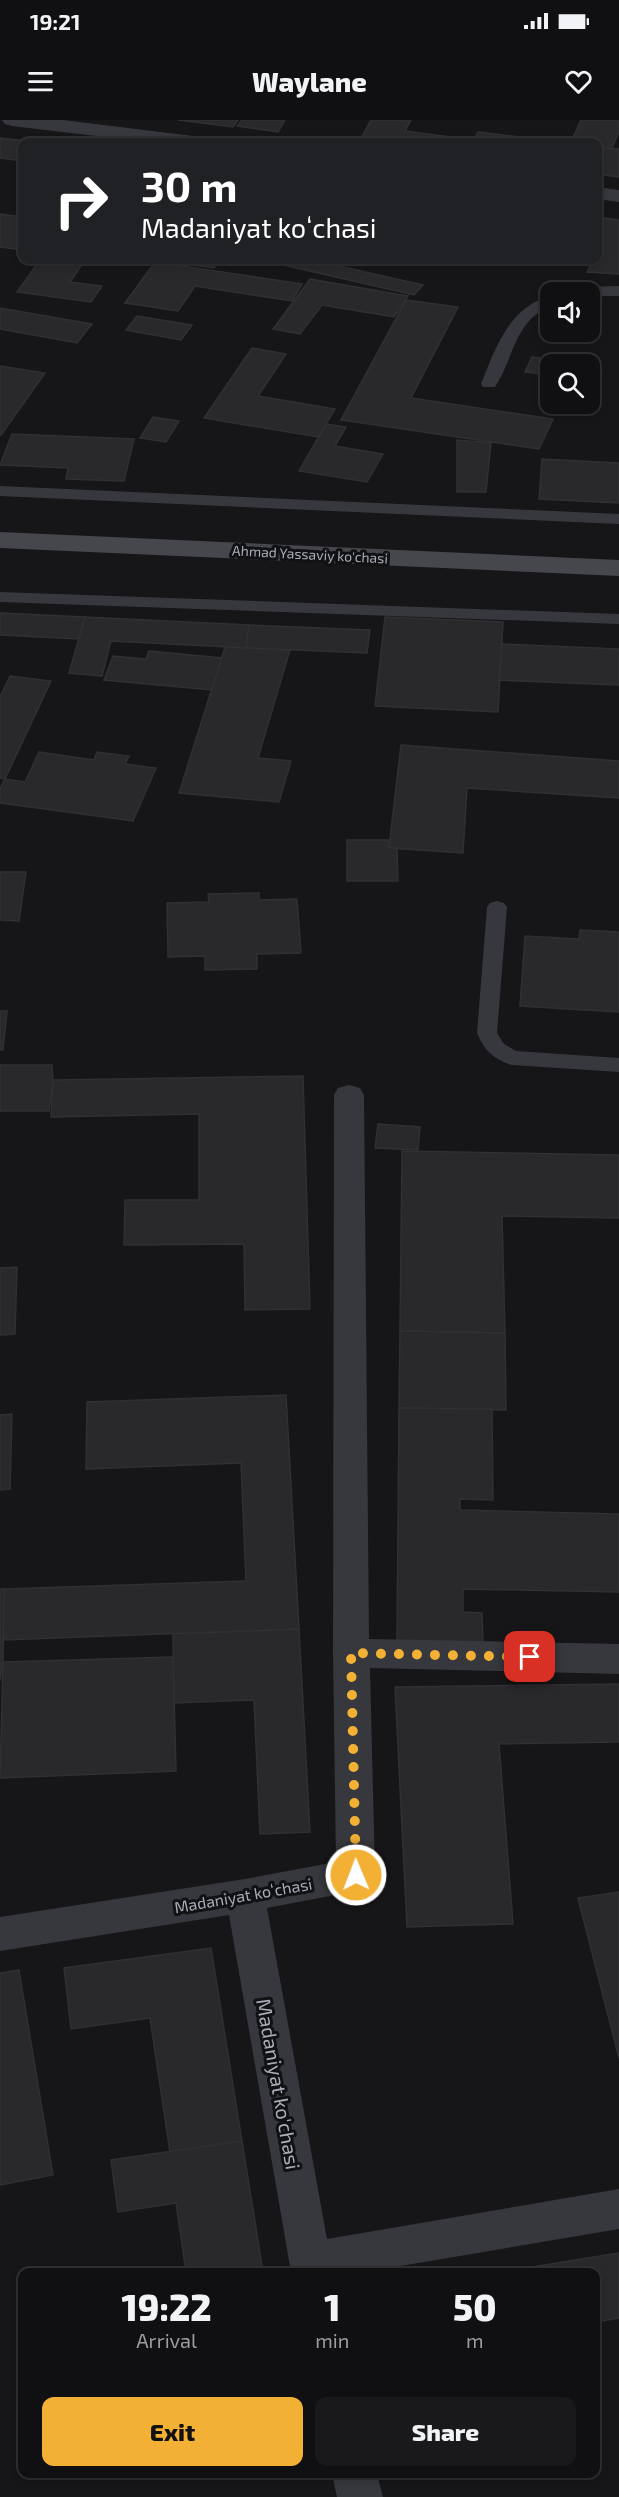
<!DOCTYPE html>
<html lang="en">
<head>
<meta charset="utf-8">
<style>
  :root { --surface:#101012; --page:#19191b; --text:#f1f3f6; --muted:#9c9d9f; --line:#303032; --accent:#f2b134 }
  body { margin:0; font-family:"Exo 2",sans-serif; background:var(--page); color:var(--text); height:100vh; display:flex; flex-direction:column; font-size:22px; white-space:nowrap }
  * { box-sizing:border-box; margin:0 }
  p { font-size:20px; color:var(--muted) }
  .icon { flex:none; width:33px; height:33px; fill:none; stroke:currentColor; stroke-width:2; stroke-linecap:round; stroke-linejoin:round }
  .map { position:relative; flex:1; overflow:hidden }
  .sheet { position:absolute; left:18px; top:2148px; width:582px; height:210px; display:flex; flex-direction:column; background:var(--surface); border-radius:12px; box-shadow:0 3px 9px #0003,0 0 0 2px var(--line) }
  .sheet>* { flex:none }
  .guide { position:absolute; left:18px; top:18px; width:584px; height:126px; border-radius:12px; box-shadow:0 3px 9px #0003,0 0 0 2px var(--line); background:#202124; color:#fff; overflow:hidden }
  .fabs { position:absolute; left:540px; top:162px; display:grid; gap:12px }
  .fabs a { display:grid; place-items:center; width:60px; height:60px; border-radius:12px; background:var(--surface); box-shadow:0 3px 9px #0003,0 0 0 2px var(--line); font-size:30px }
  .pin { position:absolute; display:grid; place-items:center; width:51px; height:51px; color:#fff; margin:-26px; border-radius:12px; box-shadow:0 3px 9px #0006 }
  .me { position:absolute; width:66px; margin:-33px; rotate:359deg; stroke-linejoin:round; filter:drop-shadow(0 0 4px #0008) }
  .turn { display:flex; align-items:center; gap:21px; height:126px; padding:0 24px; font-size:27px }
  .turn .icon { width:78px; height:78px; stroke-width:2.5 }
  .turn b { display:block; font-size:42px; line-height:51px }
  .eta { display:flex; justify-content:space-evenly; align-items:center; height:102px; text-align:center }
  .eta b { font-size:36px; font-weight:800; line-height:42px }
  .button { display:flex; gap:12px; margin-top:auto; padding:12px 24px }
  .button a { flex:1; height:69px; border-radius:12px; background:var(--accent); color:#111; font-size:24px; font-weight:800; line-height:69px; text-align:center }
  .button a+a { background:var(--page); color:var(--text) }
  .status { display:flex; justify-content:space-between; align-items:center; height:42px; padding:0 30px; background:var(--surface); direction:ltr }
  .status svg { height:16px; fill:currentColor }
  header { display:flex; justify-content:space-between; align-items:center; height:78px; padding:0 24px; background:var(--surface); font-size:27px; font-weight:800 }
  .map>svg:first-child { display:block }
  .building { fill:#29292c; stroke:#303034; stroke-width:1.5 }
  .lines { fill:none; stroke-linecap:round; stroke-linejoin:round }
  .lane { fill:#37383d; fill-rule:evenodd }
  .street { fill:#37383d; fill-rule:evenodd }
  .secondary { fill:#45474d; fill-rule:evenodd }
  .route { stroke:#f2b134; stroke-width:10; stroke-dasharray:0 18 }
  .labels { text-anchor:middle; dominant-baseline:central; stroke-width:6; stroke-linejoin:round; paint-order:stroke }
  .far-street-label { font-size:14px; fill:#a8adb8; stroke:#111113 }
  .street-label { font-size:16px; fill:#a8adb8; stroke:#111113 }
  .near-street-label { font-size:20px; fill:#a8adb8; stroke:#111113 }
</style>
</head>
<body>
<div class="status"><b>19:21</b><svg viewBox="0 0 49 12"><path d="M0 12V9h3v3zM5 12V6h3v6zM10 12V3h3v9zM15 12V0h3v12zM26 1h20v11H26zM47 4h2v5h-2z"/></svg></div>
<header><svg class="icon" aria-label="menu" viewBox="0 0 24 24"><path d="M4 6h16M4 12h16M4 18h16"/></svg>Waylane<svg class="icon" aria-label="heart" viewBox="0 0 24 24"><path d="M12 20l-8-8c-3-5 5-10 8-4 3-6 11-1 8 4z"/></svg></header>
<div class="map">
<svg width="619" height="2377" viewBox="0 0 619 2377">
  <rect width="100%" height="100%" fill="#161618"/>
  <g class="building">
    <polygon points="178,0 238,0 233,7"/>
    <polygon points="242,0 285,0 278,12 237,6"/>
    <polygon points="371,0 411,0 405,11 474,20 473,22 359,22"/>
    <polygon points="581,0 619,0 619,12 612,28 597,27 597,22 571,22"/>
    <polygon points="478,12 563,22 473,22"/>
    <polygon points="0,18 36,22 22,22 22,41 0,38"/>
    <polygon points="597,27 619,29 619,57 597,54"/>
    <polygon points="0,94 22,97 22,130 0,127"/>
    <polygon points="597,97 619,100 619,154 587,152 593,140 597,140"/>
    <polygon points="40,140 85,140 70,162 102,166 91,182 17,172"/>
    <polygon points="181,140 219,140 214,148 179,143"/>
    <polygon points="283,140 312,140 423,165 414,175 279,144"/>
    <polygon points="155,142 302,164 292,181 195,166 178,191 125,183"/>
    <polygon points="310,159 408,176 394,197 322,185 300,214 273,209"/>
    <polygon points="406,180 458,187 411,278 553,299 539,329 341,300"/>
    <polygon points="0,188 92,204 77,223 0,209"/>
    <polygon points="137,196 192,205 181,220 126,210"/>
    <polygon points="252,228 286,234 258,276 335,289 318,317 204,298"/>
    <polygon points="532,237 569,242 568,244 550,244 550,255 525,252"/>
    <polygon points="0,246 45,253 1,315 0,315"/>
    <polygon points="153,297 179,301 166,322 140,318"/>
    <polygon points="326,304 346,307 335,326 383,334 367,362 299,351"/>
    <polygon points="12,314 134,319 124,361 66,359 68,348 0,345"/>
    <polygon points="457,320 491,323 486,372 457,372"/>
    <polygon points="542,339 619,343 619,383 539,379"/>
    <polygon points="0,493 85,497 80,519 0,515"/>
    <polygon points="85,497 249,505 246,528 111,521 102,556 69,553"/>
    <polygon points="385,497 503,502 498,592 375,586"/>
    <polygon points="249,505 370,510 367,533 246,528"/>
    <polygon points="502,524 619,529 619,565 499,560"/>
    <polygon points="225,527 290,530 258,638 291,641 279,682 179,673"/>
    <polygon points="149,531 222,538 212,570 104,560 113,536 146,539"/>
    <polygon points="10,556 51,561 5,659 0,658 0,577"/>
    <polygon points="401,625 619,641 619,678 467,668 463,733 389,728"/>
    <polygon points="39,632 94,640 97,632 129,636 125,644 156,648 133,701 0,683 0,669 5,659 25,662"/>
    <polygon points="347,720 389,720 389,728 397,728 398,761 347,761"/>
    <polygon points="0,752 26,752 19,801 0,800"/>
    <polygon points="259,773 259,780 297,779 301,833 257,834 257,849 205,850 205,836 168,837 167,783 209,782 208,774"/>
    <polygon points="580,810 619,812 619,892 520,886 525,816 579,819"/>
    <polygon points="0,891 7,891 3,930 0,930"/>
    <polygon points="0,945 52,945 53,960 49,991 0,991"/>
    <polygon points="303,956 310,1189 245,1190 244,1124 124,1125 125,1080 199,1080 199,994 51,997 53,960"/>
    <polygon points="378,1004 420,1007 418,1030 375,1028"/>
    <polygon points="402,1031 619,1035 619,1098 502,1096 505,1213 400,1211"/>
    <polygon points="17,1147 15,1214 0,1215 0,1148"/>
    <polygon points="400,1211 505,1213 506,1290 399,1288"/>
    <polygon points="286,1275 299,1509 3,1520 4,1469 246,1461 241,1343 86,1349 87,1282"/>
    <polygon points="399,1288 492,1289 493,1380 460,1379 460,1390 619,1394 619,1472 463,1469 463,1492 482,1493 483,1522 397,1520"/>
    <polygon points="12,1294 10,1369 0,1370 0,1295"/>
    <polygon points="0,1469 4,1469 3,1542 0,1561"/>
    <polygon points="299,1509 310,1712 260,1714 254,1580 174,1583 173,1514"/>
    <polygon points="173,1537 176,1651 0,1658 3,1542"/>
    <polygon points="619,1564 619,1622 499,1624 513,1804 407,1807 395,1567"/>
    <polygon points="619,1772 619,1938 578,1778"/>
    <polygon points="211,1828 242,2021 170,2032 150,1898 71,1909 64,1848"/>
    <polygon points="19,1850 53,2055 0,2065 0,1853"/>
    <polygon points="242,2021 263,2152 186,2152 176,2083 118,2092 111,2040"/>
    <polygon points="619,2133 619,2198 596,2202 596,2152 500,2152"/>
  </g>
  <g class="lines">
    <g class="lane">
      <polygon points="619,166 619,176 590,176 590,172 576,172 584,167"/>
      <path d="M550 176V186C514 202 514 238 495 267H483L481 264C495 229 509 187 550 176Z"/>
      <polygon points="0,366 619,394 619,404 0,376"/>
      <polygon points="0,472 619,494 619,504 0,482"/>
      <path d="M497 781 504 783 507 787 497 913 504 924 516 931 619 938V952L512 945C494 940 484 930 477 913L487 787 490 783Z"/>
    </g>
    <g class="street">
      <polygon points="2,0 63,0 193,16 200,18 203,22 146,22 12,6 5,4"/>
      <polygon points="597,67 619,70 619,82 597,79"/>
      <polygon points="349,965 360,968 364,975 369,1519 619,1524 619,1554 370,1548 375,1755 370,1767 356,1771 267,1788 327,2119 619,2069 619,2109 365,2152 291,2152 229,1795 0,1831 0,1797 245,1759 336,1742 333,1533 334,975 338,968"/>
      <polygon points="332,2354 377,2354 383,2377 337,2377"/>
    </g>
    <polygon class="secondary" points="0,412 619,440 619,456 0,428"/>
  </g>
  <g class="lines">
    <polyline class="route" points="356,1755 351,1533 530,1537"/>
  </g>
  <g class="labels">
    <g class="far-street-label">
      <text transform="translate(310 434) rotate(3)">Ahmad Yassaviy ko'chasi</text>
    </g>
    <g class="street-label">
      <text transform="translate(243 1775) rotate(-10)">Madaniyat koʻchasi</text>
    </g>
    <g class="near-street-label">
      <text transform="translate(279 1964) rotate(80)">Madaniyat ko'chasi</text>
    </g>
  </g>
</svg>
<div class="fabs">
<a><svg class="icon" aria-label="sound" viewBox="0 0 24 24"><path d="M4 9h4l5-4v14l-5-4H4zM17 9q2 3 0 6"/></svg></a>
<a><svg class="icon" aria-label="search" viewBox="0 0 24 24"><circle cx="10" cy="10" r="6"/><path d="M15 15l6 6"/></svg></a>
</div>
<div class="pin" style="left:530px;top:1537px;background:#d93025"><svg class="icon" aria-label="arrive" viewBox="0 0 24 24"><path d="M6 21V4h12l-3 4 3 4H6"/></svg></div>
<svg class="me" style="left:356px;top:1755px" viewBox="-20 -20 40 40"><circle r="17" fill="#f2b134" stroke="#fff" stroke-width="3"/><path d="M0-11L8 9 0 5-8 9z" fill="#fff"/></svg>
<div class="guide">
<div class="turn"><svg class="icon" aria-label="right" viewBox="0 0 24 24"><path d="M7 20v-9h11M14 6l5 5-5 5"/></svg><div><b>30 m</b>Madaniyat koʻchasi</div></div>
</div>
<section class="sheet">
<div class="eta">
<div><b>19:22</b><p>Arrival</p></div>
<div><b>1</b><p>min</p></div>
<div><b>50</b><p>m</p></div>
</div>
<div class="button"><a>Exit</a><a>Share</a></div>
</section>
</div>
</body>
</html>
